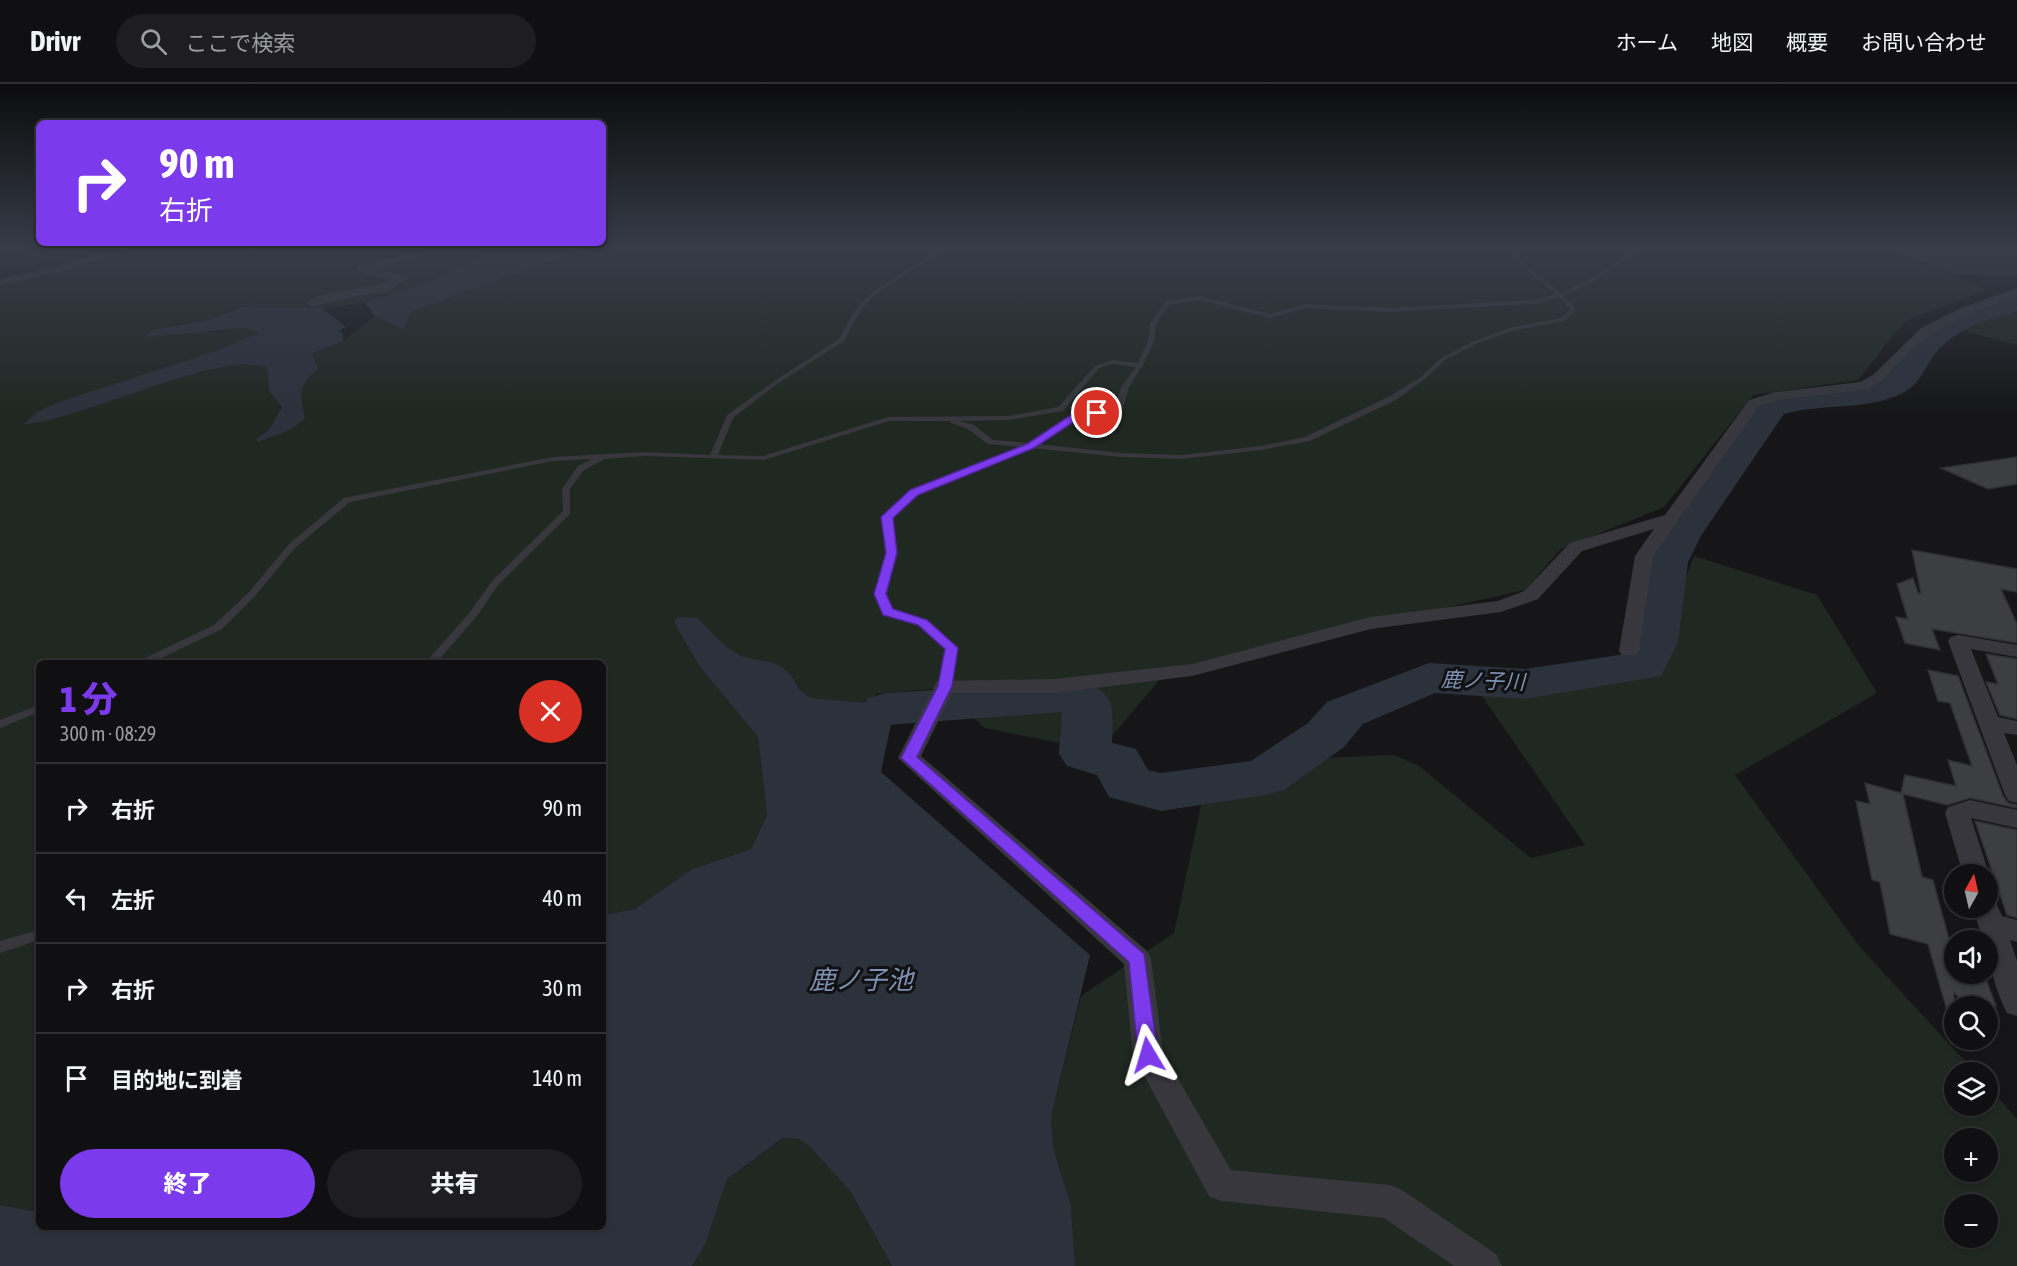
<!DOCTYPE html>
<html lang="ja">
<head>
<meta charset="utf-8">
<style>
  :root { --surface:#101012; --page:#1e1e20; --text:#f1f3f6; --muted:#9c9d9f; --line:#303032; --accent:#7c3aed }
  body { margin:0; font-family:"Asap Condensed","Noto Sans JP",sans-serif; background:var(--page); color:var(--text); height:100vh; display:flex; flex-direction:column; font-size:22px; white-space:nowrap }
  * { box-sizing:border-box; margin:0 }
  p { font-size:20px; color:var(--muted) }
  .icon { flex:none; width:33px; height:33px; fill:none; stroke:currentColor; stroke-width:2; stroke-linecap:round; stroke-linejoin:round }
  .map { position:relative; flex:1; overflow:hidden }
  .drawer { position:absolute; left:36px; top:576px; width:570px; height:570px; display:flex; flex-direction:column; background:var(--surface); border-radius:9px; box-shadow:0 3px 9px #0003,0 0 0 2px var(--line) }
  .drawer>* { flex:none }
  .banner { position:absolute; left:36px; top:36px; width:570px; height:126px; border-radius:9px; box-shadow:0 3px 9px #0003,0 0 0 2px var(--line); background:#7c3aed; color:#fff; overflow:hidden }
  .needle { width:39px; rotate:8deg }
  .fabs { position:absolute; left:1944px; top:780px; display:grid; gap:12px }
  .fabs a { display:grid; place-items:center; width:54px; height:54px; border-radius:50%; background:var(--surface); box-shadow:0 3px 9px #0003,0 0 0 2px var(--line); font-size:30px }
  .pin { position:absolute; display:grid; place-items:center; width:51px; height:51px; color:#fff; margin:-26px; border:3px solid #fff; border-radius:50%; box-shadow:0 2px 6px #0007 }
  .me { position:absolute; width:66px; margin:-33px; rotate:353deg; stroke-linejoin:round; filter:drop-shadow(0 0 4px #0008) }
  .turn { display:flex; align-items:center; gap:21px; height:126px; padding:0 24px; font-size:27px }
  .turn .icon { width:78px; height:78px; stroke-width:2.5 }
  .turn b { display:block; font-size:42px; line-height:51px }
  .round { display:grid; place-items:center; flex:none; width:63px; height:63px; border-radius:32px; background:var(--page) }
  .summary { display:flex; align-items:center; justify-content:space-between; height:102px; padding:0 24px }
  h1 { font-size:36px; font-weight:800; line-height:45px; color:var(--accent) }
  .button { display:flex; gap:12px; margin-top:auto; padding:12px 24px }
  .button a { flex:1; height:69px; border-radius:36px; background:var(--accent); color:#fff; font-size:24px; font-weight:800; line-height:69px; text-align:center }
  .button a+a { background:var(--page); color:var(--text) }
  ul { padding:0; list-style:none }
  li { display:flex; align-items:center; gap:18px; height:90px; padding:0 24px; border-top:2px solid var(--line) }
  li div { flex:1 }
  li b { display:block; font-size:22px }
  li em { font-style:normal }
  header { display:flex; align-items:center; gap:36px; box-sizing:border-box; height:84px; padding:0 30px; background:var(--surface); border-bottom:2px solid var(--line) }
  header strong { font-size:28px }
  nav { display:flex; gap:33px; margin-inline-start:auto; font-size:21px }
  .search { width:420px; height:54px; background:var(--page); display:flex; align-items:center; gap:15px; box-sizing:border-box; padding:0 21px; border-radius:33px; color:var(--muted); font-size:22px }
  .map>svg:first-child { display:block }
  .green { fill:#202822; fill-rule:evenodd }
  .water { fill:#2c323c }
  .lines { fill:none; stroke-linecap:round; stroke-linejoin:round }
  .river { fill:#2c323c; fill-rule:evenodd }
  .building { fill:#3d3e42; stroke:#313034; stroke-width:1.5 }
  .lane { fill:#37373d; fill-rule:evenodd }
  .street { fill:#37373d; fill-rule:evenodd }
  .route { fill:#7c3aed; stroke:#51269a; stroke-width:1.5 }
  .labels { text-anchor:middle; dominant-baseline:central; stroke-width:6; stroke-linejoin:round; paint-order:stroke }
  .water-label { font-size:21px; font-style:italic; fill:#7f92b3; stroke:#111113 }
  .near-water-label { font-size:26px; font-style:italic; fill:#7f92b3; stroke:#111113 }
</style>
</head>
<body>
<header>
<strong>Drivr</strong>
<div class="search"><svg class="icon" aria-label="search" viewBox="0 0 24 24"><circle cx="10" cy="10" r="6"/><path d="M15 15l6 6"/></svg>ここで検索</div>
<nav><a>ホーム</a><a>地図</a><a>概要</a><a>お問い合わせ</a></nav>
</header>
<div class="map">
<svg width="2017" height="1182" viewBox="0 0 2017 1182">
  <rect width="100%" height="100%" fill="#161618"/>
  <g class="green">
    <polygon points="0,165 68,165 0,185"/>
    <path d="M113 165H496L422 201 365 218 323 225 234 224 209 236 165 242 218 248 245 244 261 249 213 268 219 283 257 279 267 284 269 307 282 323 269 345 256 355 305 335C300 307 297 305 318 285L312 270 343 257 375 232 404 246 410 228 584 165H1891L1986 206 1905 237 1858 296 1753 311 1664 423 1561 465 1525 506 1169 585 1099 667 985 644 941 604 875 610 880 620 813 614C798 610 799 598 788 588 775 575 762 578 745 573 727 567 711 547 698 534L700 583 758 653 767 731 751 765 692 785 635 825 603 831V579H39V1128L0 1121V198Z"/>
    <polygon points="2017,223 2017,261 1964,247"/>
    <path d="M1694 472 1817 511 1877 609 1735 691 1859 862 1975 988H1954V1022H1988V1002L2017 1035V1182H1075L1071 1122 1053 1063 1051 1033 1081 912 1174 849 1203 712 1322 674 1394 671 1419 682 1531 774 1585 761 1471 596 1655 575ZM1954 1054H1988V1088H1954ZM1954 1120H1988V1154H1954Z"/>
    <polygon points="784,1054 799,1055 810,1063 851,1108 892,1182 692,1182 705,1161 727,1095"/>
  </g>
  <g class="water">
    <polygon points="496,165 584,165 410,228 404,246 375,232 365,218 422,201"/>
    <path d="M1891 165H2017V190C1995 197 1976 187 1954 191Z"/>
    <path d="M241 223 313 224 323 225 346 243 339 247 343 250V257L312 270 318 285C297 305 300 307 305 335L288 347 258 358 256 355 269 345 282 323 269 307 267 284C226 263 78 338 24 340L37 328 56 319 213 268 260 249 245 244 145 253 151 246 209 236Z"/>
    <path d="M678 533 698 534C711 547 727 567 745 573 762 578 775 575 788 588 798 598 798 610 813 614L880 620 891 619 899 614 949 617 955 632 891 640 881 688 1090 871 1051 1033 1053 1063 1071 1122 1075 1182H892L851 1108 810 1063 799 1055 783 1054 727 1095 705 1161 692 1182H0V1121L39 1128V1143H603V831L635 825 692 785 751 765 767 731 758 653 700 583 674 538Z"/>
  </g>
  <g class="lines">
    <path class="river" d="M2017 210V227C1990 235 1959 244 1939 265 1926 279 1921 301 1901 310 1864 327 1822 319 1784 330L1702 450 1688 478 1678 558 1661 592 1525 615 1435 609 1363 640 1344 663 1284 706 1265 711 1161 727 1109 713 1097 691 1067 682 1059 670 1062 628 886 641 868 636 861 625 868 614 886 609 1076 597C1117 607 1113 621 1112 659L1136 665 1148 686 1161 689 1251 677 1308 639 1327 618 1429 579 1525 585 1626 570 1632 558 1646 478 1668 441 1760 316C1775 312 1790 308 1805 306 1830 303 1859 306 1882 295 1898 286 1904 266 1917 253 1942 228 1983 218 2017 210Z"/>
  </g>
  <g class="building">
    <polygon points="2017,373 2017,400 1988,405 1941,384"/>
    <polygon points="1912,466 2017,485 2017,508 2001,505 2017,540 2017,559 1932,545 1940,566 1905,559 1896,533 1908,535 1897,500 1913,494 1918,509 1921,509"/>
    <polygon points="1986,570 2017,575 2017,635 2000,631 1986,598 1998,600"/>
    <polygon points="1928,586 1958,592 2003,712 2008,719 2017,721 2017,724 1970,714 1947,721 1903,710 1922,793 1933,796 1954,874 1954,890 1984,890 1996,922 1966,922 1954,908 1954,929 1948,930 1928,860 1890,850 1880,798 1872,796 1856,717 1870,720 1865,699 1901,709 1905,691 1956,702 1948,676 1972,682 1950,619 1938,617"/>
    <polygon points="1975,737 2017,746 2017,834 2007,831"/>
  </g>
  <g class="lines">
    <g class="lane">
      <path d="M939 165H945L872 213 858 231 844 257 777 300 733 334 718 371 763 372 888 333 1009 332 1058 323 1095 282 1112 276 1138 279 1148 257 1150 240 1165 218 1167 217 1200 212 1270 230 1305 220 1388 224 1535 216 1556 210 1522 183 1508 165H1513L1526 181 1561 209 1590 195 1635 165H1641L1594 197 1564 212 1576 225 1565 237 1512 247 1476 260 1445 276 1425 295 1396 316 1310 357 1261 366 1181 375 1121 373 1031 364 917 411 891 434 896 469 885 510 892 526 926 537 957 564 949 604H941L940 602 947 565 920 541 885 530 875 510 886 469 883 433 884 431 911 407 1020 363 988 360 968 345 951 339 950 337H889L764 376 645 372 605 375 584 386 570 405V430L498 501 477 532 436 579H425L470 528 492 497 563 427 562 405 578 382 592 375 553 377 350 418 295 464 255 512 222 545 151 579H138L139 577 214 541 249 508 289 460 344 414 553 373 645 368 710 371 727 331 773 298 839 255 852 231 868 211ZM1559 213 1570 225 1561 234 1509 244 1472 258 1441 274 1421 293 1390 312 1305 353 1261 362 1181 371 1121 369 1038 360 1077 335 1122 327 1129 303 1143 281 1154 257 1156 240 1169 221 1200 216 1270 234 1305 224 1388 228 1535 220ZM1112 280 1136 283 1121 303 1116 323 1072 331 1029 359 993 356 974 341 960 337 1009 336 1063 327 1099 284Z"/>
      <polygon points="39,621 39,628 0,644 0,636"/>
      <polygon points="39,846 39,856 0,869 0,857"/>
    </g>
    <g class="street">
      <polygon points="113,165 131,165 64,187 0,201 0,195 58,182"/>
      <path d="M408 165H418L417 174 372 185 403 190 409 193 387 208 355 212 312 223 306 219C323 204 370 208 392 195L363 190 357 184 359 182 408 170Z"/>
      <polygon points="2017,204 2017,212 1968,230 1931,250 1913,264 1883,296 1868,305 1777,316 1759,322 1653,472 1639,567 1636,571 1622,571 1619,567 1635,472 1654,445 1582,467 1538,515 1501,528 1371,545 1192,592 1054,609 952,609 921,672 1147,867 1151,875 1163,969 1231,1086 1390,1101 1402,1106 1496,1170 1502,1182 1454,1182 1384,1134 1221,1117 1209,1112 1133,971 1124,880 898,674 937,597 1054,595 1192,580 1370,533 1498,517 1524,507 1570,459 1665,431 1749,316 1775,308 1860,298 1873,291 1921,244 1959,225"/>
      <polygon points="1958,551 2017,561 2017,573 1971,565 1998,633 2017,637 2017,651 2004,649 2017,681 2017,719 2009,717 2005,711 1948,557 1951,553"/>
      <polygon points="1970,716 2017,726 2017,744 1971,734 1989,790 1988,792 1963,790 1945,729 1948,723"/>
      <path d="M1988 814 1995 817 2002 832 2017 836V858L2010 856 2017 877V932L2007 929C1996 907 1988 880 1988 856H1983L1973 824H1988Z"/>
    </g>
  </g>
  <linearGradient id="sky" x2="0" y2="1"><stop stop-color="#0c0c0d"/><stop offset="0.5" stop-color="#363c48"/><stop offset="1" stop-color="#363c48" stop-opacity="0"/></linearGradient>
  <rect width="2017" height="331" fill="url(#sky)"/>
  <polygon class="route" points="1097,326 1102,329 1100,331 1078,335 1034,364 918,411 893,434 897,469 886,510 893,525 927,536 958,564 952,602 917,673 1144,870 1158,971 1155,977 1148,979 1141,977 1138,971 1129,878 901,674 938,602 945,565 918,541 883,531 874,510 886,469 881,433 910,406 1027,360 1071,331"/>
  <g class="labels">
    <g class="water-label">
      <text transform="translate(1483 596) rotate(2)">鹿ノ子川</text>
    </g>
    <g class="near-water-label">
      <text x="861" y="896">鹿ノ子池</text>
    </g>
  </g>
</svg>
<div class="fabs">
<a><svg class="needle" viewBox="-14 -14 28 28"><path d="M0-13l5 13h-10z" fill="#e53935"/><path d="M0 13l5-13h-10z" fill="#9c9d9f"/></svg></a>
<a><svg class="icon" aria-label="sound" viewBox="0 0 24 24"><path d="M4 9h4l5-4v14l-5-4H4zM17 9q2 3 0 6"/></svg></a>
<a><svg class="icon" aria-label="search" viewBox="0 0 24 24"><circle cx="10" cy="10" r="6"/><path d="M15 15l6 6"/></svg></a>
<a><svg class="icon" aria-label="layers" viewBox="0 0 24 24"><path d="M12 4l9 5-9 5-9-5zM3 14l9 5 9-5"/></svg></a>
<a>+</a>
<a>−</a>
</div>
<div class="pin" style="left:1097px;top:329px;background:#d93025"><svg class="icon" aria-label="arrive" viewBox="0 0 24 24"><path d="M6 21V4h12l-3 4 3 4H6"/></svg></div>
<svg class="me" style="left:1148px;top:971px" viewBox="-20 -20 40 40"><path d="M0-17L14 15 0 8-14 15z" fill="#7c3aed" stroke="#fff" stroke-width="4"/></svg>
<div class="banner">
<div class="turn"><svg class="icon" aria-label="right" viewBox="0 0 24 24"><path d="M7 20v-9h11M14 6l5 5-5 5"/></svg><div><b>90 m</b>右折</div></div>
</div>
<section class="drawer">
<div class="summary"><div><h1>1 分</h1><p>300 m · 08:29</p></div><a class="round" style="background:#d93025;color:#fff"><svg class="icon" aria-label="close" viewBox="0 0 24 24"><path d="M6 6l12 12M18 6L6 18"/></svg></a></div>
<ul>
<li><svg class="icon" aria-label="right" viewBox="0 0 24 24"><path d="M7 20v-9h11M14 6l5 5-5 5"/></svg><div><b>右折</b></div><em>90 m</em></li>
<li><svg class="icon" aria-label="left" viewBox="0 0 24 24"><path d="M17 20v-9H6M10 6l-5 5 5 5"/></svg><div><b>左折</b></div><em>40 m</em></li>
<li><svg class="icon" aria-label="right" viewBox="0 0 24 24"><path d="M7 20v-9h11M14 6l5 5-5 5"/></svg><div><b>右折</b></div><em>30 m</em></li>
<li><svg class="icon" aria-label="arrive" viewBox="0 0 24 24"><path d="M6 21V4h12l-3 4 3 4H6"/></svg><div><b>目的地に到着</b></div><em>140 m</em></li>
</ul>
<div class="button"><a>終了</a><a>共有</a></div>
</section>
</div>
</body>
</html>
